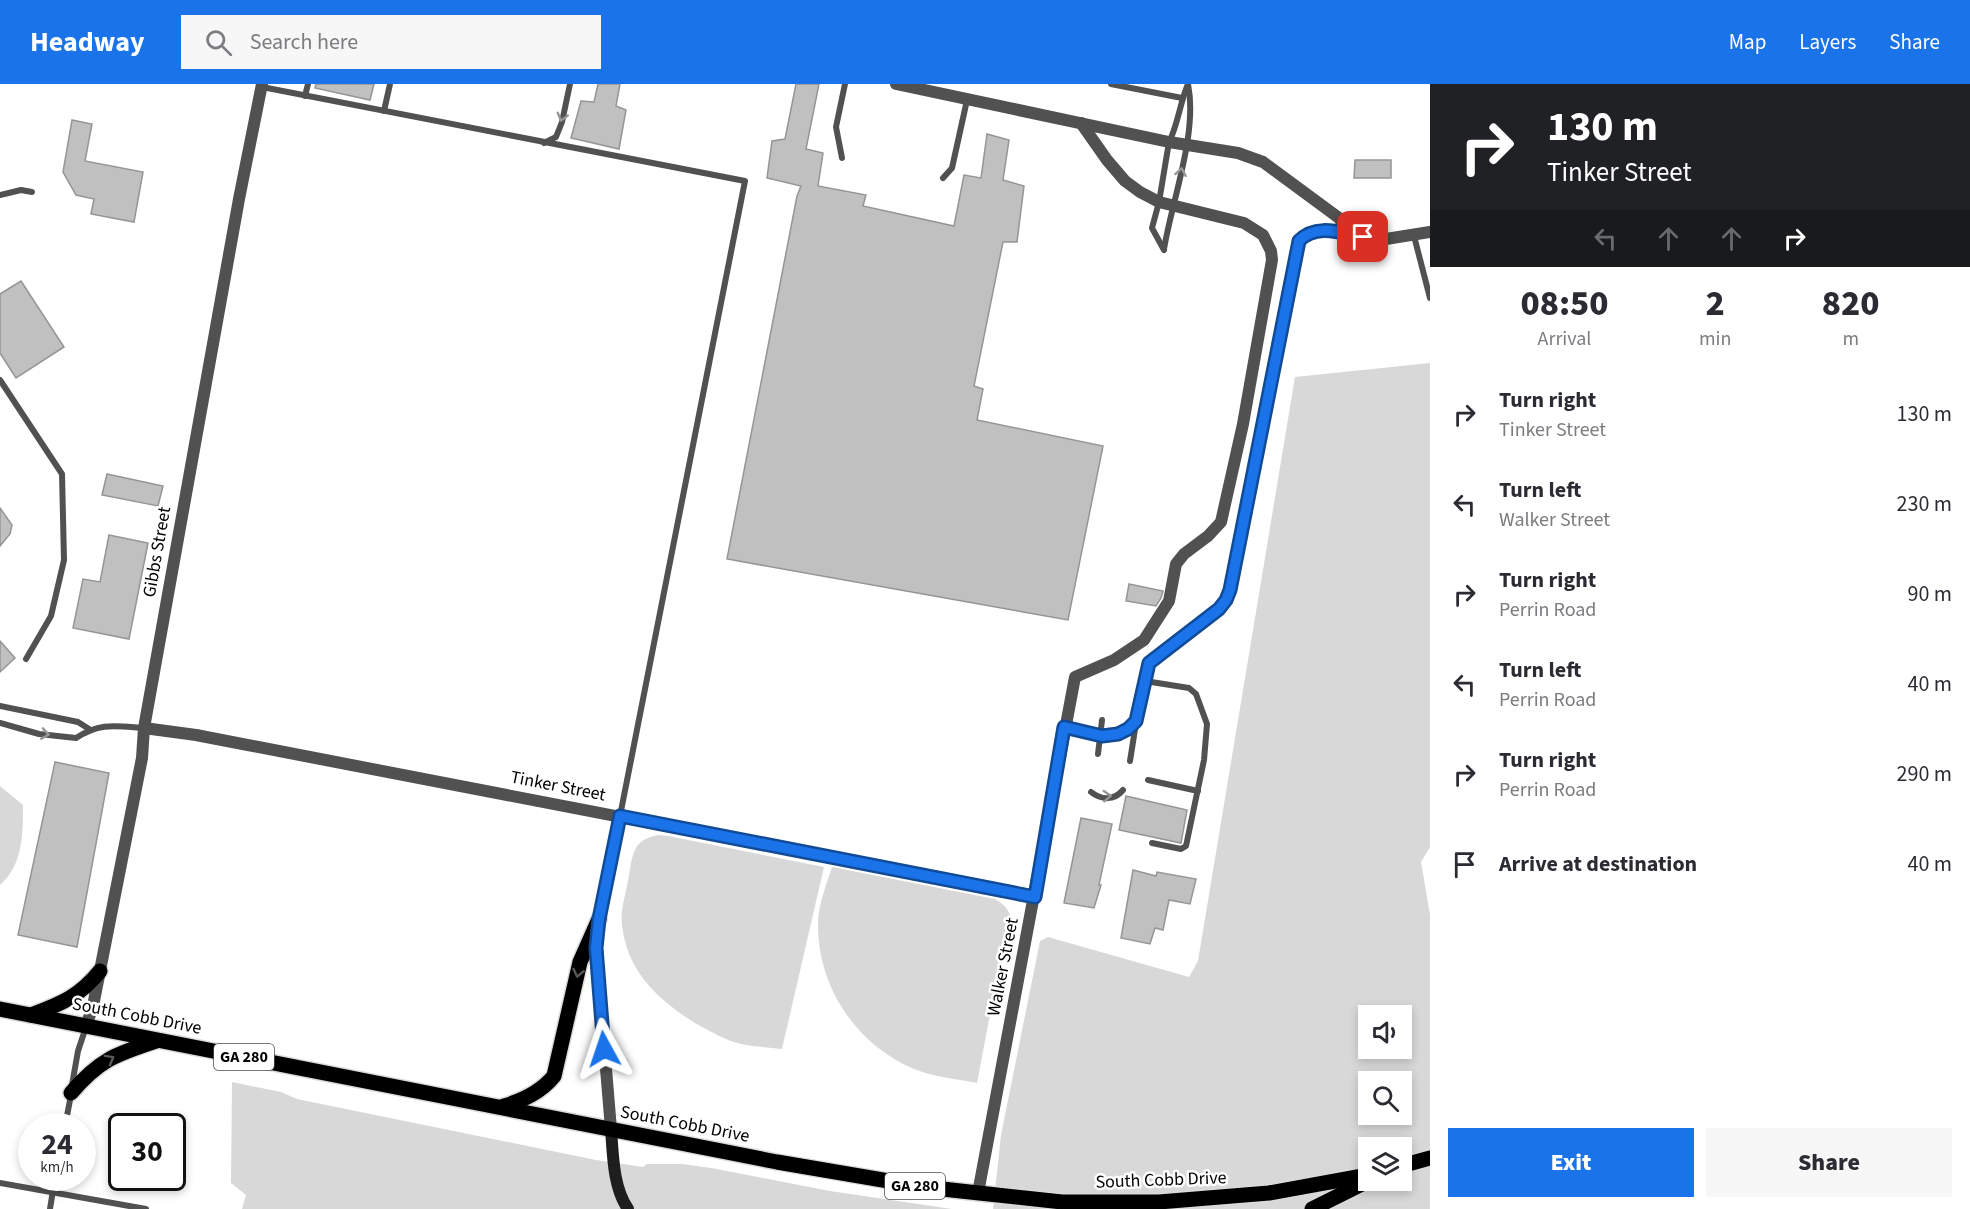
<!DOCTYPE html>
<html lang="en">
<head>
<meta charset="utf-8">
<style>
  :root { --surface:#fff; --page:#f7f7f7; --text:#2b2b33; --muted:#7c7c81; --accent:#1a73e8 }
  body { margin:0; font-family:"Source Sans 3",sans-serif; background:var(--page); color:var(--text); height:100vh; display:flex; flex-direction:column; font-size:22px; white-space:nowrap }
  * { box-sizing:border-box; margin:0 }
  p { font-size:20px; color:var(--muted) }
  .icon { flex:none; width:33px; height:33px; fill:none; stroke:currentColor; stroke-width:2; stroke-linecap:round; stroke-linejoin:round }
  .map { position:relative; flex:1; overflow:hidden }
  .details { display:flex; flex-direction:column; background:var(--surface); width:540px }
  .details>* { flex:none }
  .guide { background:#202124; color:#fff; overflow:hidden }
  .fabs { position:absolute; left:1358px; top:921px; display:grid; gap:12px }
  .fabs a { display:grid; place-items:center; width:54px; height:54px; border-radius:0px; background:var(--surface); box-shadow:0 3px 9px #0003; font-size:30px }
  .speed { position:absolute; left:18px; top:1029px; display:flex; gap:12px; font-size:30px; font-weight:700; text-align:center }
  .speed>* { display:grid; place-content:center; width:78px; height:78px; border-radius:50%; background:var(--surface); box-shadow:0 3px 9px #0003; line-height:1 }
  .speed small { font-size:15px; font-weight:400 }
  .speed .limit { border:3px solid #111; border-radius:9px; background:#fff; color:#111 }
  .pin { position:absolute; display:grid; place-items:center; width:51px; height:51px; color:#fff; margin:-26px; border-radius:12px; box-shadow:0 3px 9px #0006 }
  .me { position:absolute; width:66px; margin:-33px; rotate:355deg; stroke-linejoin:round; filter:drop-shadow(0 0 4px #0008) }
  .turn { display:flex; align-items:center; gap:21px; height:126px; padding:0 18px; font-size:27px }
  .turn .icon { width:78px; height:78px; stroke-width:2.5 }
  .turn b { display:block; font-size:42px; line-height:51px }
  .lanes { display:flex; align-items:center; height:57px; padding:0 18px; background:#0003; justify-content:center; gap:30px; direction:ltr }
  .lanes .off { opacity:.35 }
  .eta { display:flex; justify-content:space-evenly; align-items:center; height:102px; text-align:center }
  .eta b { font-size:36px; font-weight:800; line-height:42px }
  .cta { display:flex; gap:12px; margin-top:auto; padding:12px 18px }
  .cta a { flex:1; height:69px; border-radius:0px; background:var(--accent); color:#fff; font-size:24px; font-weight:800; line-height:69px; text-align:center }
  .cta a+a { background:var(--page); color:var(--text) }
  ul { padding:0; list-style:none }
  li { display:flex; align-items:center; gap:18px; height:90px; padding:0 18px }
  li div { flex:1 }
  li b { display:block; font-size:22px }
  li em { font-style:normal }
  header { display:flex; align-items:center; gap:36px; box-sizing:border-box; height:84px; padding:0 30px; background:var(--accent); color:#fff }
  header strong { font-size:28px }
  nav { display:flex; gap:33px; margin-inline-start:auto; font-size:21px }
  .search { width:420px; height:54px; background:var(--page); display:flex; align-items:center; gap:15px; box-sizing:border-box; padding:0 21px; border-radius:0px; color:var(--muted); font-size:22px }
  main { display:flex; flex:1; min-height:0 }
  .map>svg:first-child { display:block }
  .green { fill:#d8d8d8; fill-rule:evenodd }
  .building { fill:#c0c0c0; stroke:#959595; stroke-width:1.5 }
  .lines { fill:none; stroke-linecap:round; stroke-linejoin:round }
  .primary-casing { stroke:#dbdbdb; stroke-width:18 }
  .service { stroke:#515151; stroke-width:6 }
  .minor { stroke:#515151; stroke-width:12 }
  .secondary { stroke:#1e1e1e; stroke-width:12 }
  .primary { stroke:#000; stroke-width:15 }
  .oneway { stroke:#979797 }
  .oneway2 { stroke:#595959 }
  .route-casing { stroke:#114b97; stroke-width:15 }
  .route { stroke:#1a73e8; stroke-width:10 }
  .labels { text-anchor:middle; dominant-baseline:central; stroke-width:5; stroke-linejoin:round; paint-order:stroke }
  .shield { fill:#fff; stroke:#4c4c4c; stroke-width:1.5 }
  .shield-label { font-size:16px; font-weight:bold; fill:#000 }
  .street-label { font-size:18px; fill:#000; stroke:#fff }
</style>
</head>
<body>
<header>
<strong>Headway</strong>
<div class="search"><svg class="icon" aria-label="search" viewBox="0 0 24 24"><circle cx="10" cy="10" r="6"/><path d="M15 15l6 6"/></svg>Search here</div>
<nav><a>Map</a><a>Layers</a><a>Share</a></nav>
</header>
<main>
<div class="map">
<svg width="1430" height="1125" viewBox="0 0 1430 1125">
  <rect width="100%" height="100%" fill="#fff"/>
  <g class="green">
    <path d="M1430 279V763L1421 778 1430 831V1125H993L1001 1051 1040 857 1048 853 1189 893 1198 877 1295 293ZM1368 932H1401V964H1368ZM1368 998H1401V1030H1368ZM1368 1064H1401V1096H1368Z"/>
    <path d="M0 702 23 721C23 749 23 781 0 801Z"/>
    <path d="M658 751 668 752 824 783 782 965C768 963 754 963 741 960 725 956 709 947 695 939 657 915 627 887 622 841 620 825 627 806 629 791 633 769 633 756 658 751Z"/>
    <path d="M832 783 995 815C1008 823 1015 831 1006 846L977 999C957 995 934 993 914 985 857 961 818 904 818 841 818 821 826 802 832 783Z"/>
    <polygon points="232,998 281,1008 297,1015 596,1076 643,1083 647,1080 683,1080 711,1084 830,1107 952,1125 242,1125 246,1111 231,1099"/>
  </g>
  <g class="building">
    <polygon points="316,0 374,0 370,16 315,4"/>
    <polygon points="598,0 620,0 616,22 626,26 619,65 571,54 581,17 594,18"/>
    <polygon points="796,0 819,0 806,65 823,69 818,102 866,111 863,122 954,142 964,91 981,94 987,50 1009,56 1003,96 1024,102 1017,158 1003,158 974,302 983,305 977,336 1103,362 1068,536 727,475 797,112 801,102 767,94 772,57 785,55"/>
    <polygon points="72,36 92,40 85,77 143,88 134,138 91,130 94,115 76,111 63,88"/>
    <polygon points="1355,76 1391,76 1391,94 1354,94"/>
    <polygon points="21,197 64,263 16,294 0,269 0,210"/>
    <polygon points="107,390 163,402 158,422 102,411"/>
    <polygon points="0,424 12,441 10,450 0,462"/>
    <polygon points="109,451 148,459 129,555 73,544 83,495 100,498"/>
    <polygon points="1129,500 1163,507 1161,514 1156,522 1126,517"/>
    <polygon points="0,557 15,574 0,588"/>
    <polygon points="55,678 109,689 77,863 18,851"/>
    <polygon points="1126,712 1187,726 1181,759 1119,746"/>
    <polygon points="1081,734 1112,740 1099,801 1101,801 1094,824 1064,819"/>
    <polygon points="1133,786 1156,792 1157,788 1196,795 1190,820 1169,816 1163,846 1155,844 1150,860 1121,854"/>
  </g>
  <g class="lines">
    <g class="primary-casing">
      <g id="primary">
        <polyline points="0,925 777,1078 924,1103 1062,1118 1159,1118 1269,1109 1368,1091"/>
        <path d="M31 931C61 920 80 912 100 887"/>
        <path d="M71 1009C99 976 116 970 156 957"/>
        <path d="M504 1022C524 1016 541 1008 554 992L580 878 599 835"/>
        <polyline points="1401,1082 1430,1074"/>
        <polyline points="1312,1125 1370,1096"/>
      </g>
    </g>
    <g class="service">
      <polyline points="1111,0 1182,14"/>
      <polyline points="262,3 745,97 620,732"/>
      <polyline points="305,12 308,0"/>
      <polyline points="384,27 390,0"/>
      <polyline points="544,59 556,53 562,38 570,0"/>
      <polyline points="842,74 836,43 845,0"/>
      <polyline points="943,94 952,84 967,16"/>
      <polyline points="0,111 21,106 32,108"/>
      <polyline points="1414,152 1430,214"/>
      <path d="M1164 165C1172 116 1198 49 1188 0"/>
      <path d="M1164 166 1152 144 1159 118 1169 58C1178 41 1180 18 1188 0"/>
      <polyline points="0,296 62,390 64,476 51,532 26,575"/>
      <polyline points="1145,597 1189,604 1196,610 1207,640 1204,676 1186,762 1181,765 1152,759"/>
      <polyline points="0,622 78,638 89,645"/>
      <path d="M0 639 39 650 76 654C100 638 116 642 144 644"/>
      <polyline points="1098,670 1102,636"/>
      <polyline points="1130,677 1136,639"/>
      <polyline points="1148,696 1198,707"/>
      <path d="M1091 708C1101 716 1114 717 1123 706"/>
      <polyline points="72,1001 78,967 86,943"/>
      <polyline points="65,1042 71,1011"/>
      <polyline points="0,1099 146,1125"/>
      <polyline points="50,1125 55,1094"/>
    </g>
    <g class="minor">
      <polyline points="896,0 1169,58 1238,69 1263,78 1339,134 1351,151"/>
      <polyline points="1064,643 1102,652 1118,650 1128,645 1136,637 1149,579 1219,524 1226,516 1230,506 1299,157 1311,148 1320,146 1386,155 1430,148"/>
      <polyline points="144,644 196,651 1035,813"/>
      <polyline points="86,942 93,922 142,674 144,644 239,115 262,0"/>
      <polyline points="611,1045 596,864 599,835 620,732"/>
      <polyline points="978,1109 1075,593 1114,576 1144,556 1169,517 1176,480 1184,470 1208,452 1221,438 1243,340 1272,176 1271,167 1263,151 1244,139 1159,118 1140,108 1125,97 1107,76 1081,39"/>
    </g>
    <path class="secondary" d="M611 1045C613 1071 613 1103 628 1125"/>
    <use href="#primary" class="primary"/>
  </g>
  <defs><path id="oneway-chevron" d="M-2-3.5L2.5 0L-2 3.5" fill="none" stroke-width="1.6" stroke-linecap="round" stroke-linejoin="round" transform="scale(1.5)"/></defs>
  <g class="oneway">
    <use href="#oneway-chevron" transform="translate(562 33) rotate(105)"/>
    <use href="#oneway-chevron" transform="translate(1181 88) rotate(-80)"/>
    <use href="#oneway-chevron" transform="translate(45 650) rotate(9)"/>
    <use href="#oneway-chevron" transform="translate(1107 712) rotate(-3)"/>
  </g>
  <g class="oneway2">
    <use href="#oneway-chevron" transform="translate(578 889) rotate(102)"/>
    <use href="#oneway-chevron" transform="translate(110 975) rotate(-29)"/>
  </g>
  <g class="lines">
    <g class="route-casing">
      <path id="route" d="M604 965 596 864 599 835 620 732 1035 813 1064 643 1102 652 1118 650 1128 645 1136 637 1149 579 1219 525 1226 516 1230 506 1299 157C1316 139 1341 149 1363 153"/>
    </g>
    <use href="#route" class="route"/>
  </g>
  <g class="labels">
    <g class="shield">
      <rect x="214" y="960" width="60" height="26" rx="4.5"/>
      <rect x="885" y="1089" width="60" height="26" rx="4.5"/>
    </g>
    <g class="shield-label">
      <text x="244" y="973">GA 280</text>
      <text x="915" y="1102">GA 280</text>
    </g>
    <g class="street-label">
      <text transform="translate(157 468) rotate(-80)">Gibbs Street</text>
      <text transform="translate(558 702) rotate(11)">Tinker Street</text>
      <text transform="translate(1003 883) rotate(-79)">Walker Street</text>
      <text transform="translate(137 932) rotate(11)">South Cobb Drive</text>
      <text transform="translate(685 1040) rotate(11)">South Cobb Drive</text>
      <text transform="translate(1161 1096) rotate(-2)">South Cobb Drive</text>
    </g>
  </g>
</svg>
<div class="fabs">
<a><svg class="icon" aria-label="sound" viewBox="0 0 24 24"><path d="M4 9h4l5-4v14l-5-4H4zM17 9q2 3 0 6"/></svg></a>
<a><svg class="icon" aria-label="search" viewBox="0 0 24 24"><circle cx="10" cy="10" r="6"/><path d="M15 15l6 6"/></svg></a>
<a><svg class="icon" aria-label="layers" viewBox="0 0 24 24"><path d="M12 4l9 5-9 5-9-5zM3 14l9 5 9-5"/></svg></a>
</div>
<div class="speed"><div>24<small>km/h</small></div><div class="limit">30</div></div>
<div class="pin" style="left:1363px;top:153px;background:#d93025"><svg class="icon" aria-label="arrive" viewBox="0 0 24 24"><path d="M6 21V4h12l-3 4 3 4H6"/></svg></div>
<svg class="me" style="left:604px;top:965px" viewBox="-20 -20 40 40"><path d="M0-17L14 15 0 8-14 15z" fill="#1a73e8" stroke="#fff" stroke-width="4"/></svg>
</div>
<section class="details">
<div class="guide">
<div class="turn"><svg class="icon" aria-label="right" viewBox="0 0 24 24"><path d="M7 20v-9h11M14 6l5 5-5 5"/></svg><div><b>130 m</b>Tinker Street</div></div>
<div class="lanes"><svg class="icon off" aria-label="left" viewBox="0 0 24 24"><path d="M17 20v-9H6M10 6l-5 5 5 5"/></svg><svg class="icon off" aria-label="ahead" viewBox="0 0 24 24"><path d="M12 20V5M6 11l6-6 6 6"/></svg><svg class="icon off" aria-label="ahead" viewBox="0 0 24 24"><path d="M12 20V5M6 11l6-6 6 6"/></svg><svg class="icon" aria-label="right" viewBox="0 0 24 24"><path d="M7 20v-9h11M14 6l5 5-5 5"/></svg></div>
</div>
<div class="eta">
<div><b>08:50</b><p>Arrival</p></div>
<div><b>2</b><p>min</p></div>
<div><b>820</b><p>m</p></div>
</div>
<ul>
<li><svg class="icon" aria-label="right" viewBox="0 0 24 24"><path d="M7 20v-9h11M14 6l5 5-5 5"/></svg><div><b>Turn right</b><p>Tinker Street</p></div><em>130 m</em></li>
<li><svg class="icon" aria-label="left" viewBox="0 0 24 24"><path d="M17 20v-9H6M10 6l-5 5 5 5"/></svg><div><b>Turn left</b><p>Walker Street</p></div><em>230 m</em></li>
<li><svg class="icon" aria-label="right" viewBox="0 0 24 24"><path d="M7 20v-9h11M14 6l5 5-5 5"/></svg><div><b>Turn right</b><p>Perrin Road</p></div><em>90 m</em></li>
<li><svg class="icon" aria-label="left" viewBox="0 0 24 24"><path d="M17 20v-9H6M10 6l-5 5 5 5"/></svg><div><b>Turn left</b><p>Perrin Road</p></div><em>40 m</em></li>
<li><svg class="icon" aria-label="right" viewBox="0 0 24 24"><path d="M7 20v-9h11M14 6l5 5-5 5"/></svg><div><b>Turn right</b><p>Perrin Road</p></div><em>290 m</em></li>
<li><svg class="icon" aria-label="arrive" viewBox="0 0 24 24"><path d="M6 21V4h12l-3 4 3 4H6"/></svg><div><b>Arrive at destination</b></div><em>40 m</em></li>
</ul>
<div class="cta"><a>Exit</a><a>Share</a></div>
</section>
</main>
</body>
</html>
